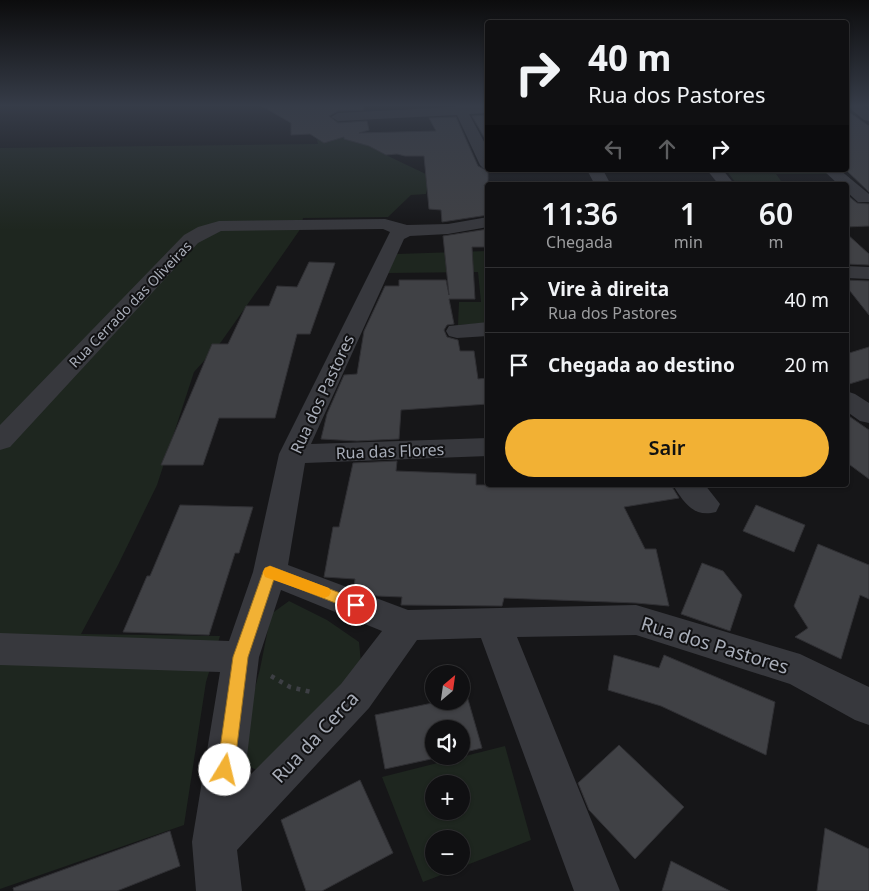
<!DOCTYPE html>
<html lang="pt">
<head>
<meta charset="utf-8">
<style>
  :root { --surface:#101012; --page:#19191b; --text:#f1f3f6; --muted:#9c9d9f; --line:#303032; --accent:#f2b134 }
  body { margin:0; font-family:"Noto Sans",sans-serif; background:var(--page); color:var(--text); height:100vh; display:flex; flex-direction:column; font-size:19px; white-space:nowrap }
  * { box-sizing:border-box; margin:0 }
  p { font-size:16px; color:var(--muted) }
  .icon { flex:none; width:28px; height:28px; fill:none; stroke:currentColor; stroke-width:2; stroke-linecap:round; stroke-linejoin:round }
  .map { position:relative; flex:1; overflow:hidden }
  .side { position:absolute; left:485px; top:182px; width:364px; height:305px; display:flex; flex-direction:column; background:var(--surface); border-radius:5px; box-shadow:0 1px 4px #0004,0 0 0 1px var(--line) }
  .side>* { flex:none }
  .top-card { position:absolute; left:485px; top:20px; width:364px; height:152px; border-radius:5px; box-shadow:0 1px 4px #0004,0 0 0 1px var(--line); background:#101012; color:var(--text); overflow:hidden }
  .needle { width:32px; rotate:29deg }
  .fabs { position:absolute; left:425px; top:665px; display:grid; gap:10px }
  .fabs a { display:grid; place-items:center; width:45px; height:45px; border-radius:50%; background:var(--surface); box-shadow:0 1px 4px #0004,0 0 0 1px var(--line); font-size:25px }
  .pin { position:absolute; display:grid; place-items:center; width:42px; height:42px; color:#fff; margin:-21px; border:2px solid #fff; border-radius:50%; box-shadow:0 1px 5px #0007 }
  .me { position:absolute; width:55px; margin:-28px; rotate:9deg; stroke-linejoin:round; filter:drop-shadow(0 0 4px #0008) }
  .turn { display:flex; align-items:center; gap:18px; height:105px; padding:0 20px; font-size:22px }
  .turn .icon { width:65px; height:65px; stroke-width:2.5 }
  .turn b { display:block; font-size:35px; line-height:42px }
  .lanes { display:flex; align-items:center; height:48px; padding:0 20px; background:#0003; justify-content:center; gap:25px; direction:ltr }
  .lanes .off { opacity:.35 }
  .eta { display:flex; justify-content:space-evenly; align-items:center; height:85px; text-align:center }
  .eta b { font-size:30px; font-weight:600; line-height:35px }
  .action { display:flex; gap:10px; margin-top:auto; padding:10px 20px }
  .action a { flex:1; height:58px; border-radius:30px; background:var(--accent); color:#111; font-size:20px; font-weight:600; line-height:58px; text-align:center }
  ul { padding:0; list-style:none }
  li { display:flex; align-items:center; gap:15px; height:65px; padding:0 20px; border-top:1px solid var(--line) }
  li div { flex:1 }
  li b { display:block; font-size:19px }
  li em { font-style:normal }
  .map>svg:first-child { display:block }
  .green { fill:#1e261f; fill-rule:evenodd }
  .building { fill:#404145; stroke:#303034 }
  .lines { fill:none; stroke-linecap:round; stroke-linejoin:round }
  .path { stroke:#3d3f44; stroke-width:4.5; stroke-dasharray:4 5.5; stroke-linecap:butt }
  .minor { fill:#37383d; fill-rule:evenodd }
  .route { fill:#f2b134; stroke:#9d7322 }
  .slow { fill:#f59e0b }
  .labels { text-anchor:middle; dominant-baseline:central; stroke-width:4; stroke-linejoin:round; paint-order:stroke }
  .far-street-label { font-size:14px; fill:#a8adb8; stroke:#111113 }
  .street-label { font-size:16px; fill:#a8adb8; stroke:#111113 }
  .near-street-label { font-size:19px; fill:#a8adb8; stroke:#111113 }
</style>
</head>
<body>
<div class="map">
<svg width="869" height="891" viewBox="0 0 869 891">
  <rect width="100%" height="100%" fill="#161618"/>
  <g class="green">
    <polygon points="338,120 364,143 386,155 430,176 426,194 411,195 388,217 303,218 301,228 283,254 221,342 194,372 157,485 118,565 81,634 220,636 206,682 184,825 0,889 0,148 318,144 317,140 332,121"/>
    <polygon points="726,170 826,170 831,174 776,174 784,185 741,185 735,182"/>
    <polygon points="487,251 487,323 458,325 459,302 481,302 478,272 388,273 397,254"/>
    <polygon points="289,601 327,620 359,642 361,663 297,733 259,771 248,766 242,737 260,669 271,614"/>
    <path d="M505 746 531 840 423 882 382 777ZM434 784H461V811H434ZM434 839H461V866H434Z"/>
  </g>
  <g class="building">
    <polygon points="260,105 363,105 364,110 338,111 329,116 338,123 367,121 369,130 359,133 436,131 429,118 456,117 478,166 488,171 488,185 484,185 488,194 488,215 442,222 441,210 429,209 424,156 405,156 397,154 386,155 369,146 344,139 344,137 324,143 310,134 291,135 291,123"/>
    <polygon points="846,110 869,126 869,192 846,170"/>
    <polygon points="488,115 488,144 472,116"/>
    <polygon points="846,194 857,203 869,204 869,226 846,227"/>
    <polygon points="488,229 488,247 472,247 475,299 449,299 454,324 447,325 444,330 447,337 458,340 460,351 474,351 478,379 488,378 488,404 401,410 399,439 357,441 321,439 327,414 344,375 357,374 364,331 385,286 399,286 399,280 446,280 449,295 443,236"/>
    <polygon points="846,233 869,254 869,265 846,264"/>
    <polygon points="309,262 335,263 310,334 297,334 275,418 219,418 203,465 161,465 212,344 228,344 246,306 269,306 277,286 297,287"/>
    <polygon points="846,280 869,281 869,315 846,286"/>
    <polygon points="869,347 869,378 846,385 846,354"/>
    <polygon points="846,414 869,430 869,479 846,462"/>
    <polygon points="397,461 396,471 476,474 476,485 671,485 679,498 624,507 645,549 656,549 669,606 636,603 504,598 502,606 401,605 402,597 377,596 354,588 355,579 324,577 333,527 339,527 353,463"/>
    <polygon points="180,505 253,507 239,553 235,553 209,635 123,632 147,576 150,576"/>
    <polygon points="756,505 805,525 794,552 743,531"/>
    <polygon points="818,544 869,565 869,599 860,595 841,659 795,637 808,628 794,606"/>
    <polygon points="702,563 723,571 742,595 730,631 681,614"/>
    <polygon points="614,655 659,668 664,655 775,702 766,755 661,706 608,690"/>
    <polygon points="467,696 482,748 461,753 461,729 434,729 434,756 445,756 385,769 375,715 442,701 461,701 461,697"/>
    <polygon points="619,745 684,807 635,859 589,810 578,783"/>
    <polygon points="360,780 393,853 322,891 306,891 281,820"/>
    <polygon points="825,828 869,849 869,891 817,891"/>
    <polygon points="170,831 180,866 117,891 14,891 13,888"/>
    <polygon points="671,861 730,891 662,891"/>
  </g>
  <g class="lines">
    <polyline class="path" points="271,676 290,687 311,692"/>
    <g class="minor">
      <polygon points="455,105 488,105 488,113 469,114 488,149 488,169 483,168 480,165 457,115 338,121 331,117 338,113 455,107"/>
      <polygon points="846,105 861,105 869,111 869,121 864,120"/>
      <polygon points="587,170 603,170 611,185 595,185"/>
      <polygon points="707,170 723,170 735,185 719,185"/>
      <polygon points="823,170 840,170 869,194 869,202 858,202 846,191 846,185 839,185"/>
      <path d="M488 217V227L448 234 410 236 404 239 311 444 488 438V456L305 463 288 565 408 610 636 605 800 654 869 687V725L855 720 790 684 636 635 517 637 620 891H574L481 638 417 640 369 708 237 850 242 891H196L192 842 220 672 0 665V633L229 641 253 572 279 454 390 232 383 229 221 231 198 243 10 447 0 450V425L184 235 198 227 219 221 385 219 407 225 448 224ZM281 590 382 631 341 684 244 781 259 657Z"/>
      <polygon points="846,266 869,267 869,279 846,278"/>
      <polygon points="488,322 488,336 457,338 449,336 446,331 449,326"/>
      <polygon points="846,391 855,394 869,403 869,423 860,421 846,411"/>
      <path d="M673 485H705L720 504 716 512C694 518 684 503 673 485Z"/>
    </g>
  </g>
  <linearGradient id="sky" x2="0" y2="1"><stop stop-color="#0c0c0d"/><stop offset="0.46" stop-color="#363c48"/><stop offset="1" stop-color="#363c48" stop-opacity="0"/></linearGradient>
  <rect width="869" height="230" fill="url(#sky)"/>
  <polygon class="route" points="270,566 361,601 363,605 361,609 356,611 274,579 248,657 234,770 231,777 225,779 219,777 217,770 233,657 263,572 265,568"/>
  <polygon class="slow" points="270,566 329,588 331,592 329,596 324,598 265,577 263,572 265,568"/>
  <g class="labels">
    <g class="far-street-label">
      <text transform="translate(130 304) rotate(-46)">Rua Cerrado das Oliveiras</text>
    </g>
    <g class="street-label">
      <text transform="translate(322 394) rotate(-65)">Rua dos Pastores</text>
      <text transform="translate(390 451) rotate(-2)">Rua das Flores</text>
    </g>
    <g class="near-street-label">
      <text transform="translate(715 645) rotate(17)">Rua dos Pastores</text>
      <text transform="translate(315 737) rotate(-47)">Rua da Cerca</text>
    </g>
  </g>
</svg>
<div class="fabs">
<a><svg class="needle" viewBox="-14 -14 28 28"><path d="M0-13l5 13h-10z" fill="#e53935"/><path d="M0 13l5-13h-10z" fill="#9c9d9f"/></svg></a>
<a><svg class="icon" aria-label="sound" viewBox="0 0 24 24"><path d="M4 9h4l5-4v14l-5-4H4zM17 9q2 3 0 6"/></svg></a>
<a>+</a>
<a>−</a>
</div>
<div class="pin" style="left:356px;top:605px;background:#d93025"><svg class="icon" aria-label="arrive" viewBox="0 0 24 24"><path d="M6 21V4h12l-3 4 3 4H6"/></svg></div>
<svg class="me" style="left:225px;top:770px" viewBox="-20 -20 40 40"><circle r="19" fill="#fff"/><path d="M0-13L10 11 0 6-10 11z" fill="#f2b134"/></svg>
<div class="top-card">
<div class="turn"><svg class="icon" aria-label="right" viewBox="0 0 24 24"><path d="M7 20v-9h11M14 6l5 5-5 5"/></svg><div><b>40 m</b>Rua dos Pastores</div></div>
<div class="lanes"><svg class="icon off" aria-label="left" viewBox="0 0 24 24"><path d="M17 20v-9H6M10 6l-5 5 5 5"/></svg><svg class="icon off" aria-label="ahead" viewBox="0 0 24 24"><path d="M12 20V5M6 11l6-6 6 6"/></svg><svg class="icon" aria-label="right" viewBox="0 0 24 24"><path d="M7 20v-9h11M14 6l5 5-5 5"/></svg></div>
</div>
<section class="side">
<div class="eta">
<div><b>11:36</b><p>Chegada</p></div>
<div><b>1</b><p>min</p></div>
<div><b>60</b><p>m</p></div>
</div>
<ul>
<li><svg class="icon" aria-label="right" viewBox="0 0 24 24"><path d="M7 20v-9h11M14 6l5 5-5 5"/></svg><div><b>Vire à direita</b><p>Rua dos Pastores</p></div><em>40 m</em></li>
<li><svg class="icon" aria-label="arrive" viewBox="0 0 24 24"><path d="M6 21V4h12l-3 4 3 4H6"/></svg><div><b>Chegada ao destino</b></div><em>20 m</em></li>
</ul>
<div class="action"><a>Sair</a></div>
</section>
</div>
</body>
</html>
